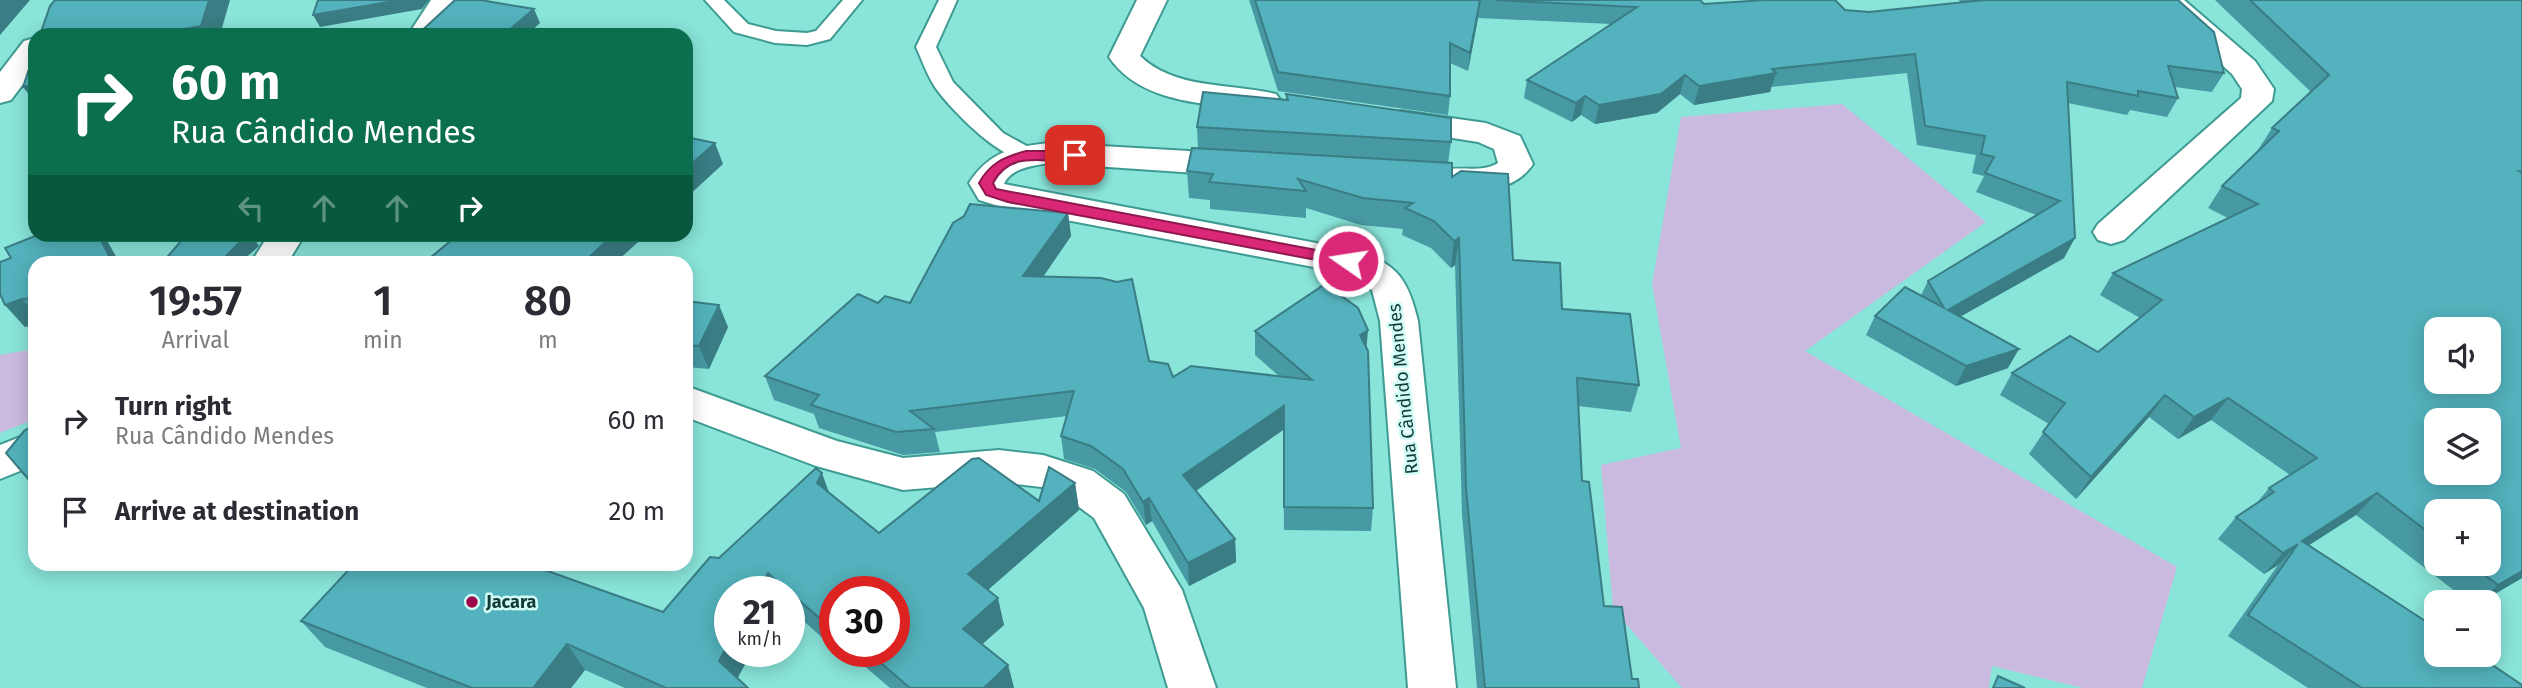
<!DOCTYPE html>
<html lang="en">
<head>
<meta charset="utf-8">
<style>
  :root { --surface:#fff; --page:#f2f2f3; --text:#2b2b33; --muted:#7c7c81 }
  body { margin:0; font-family:"Fira Sans",sans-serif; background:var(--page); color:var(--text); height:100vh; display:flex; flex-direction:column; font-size:26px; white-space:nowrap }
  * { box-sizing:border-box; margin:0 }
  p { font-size:23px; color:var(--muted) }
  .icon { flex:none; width:38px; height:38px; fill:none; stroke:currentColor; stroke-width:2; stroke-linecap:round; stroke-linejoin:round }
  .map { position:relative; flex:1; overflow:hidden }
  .sheet { position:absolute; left:28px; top:256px; width:665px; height:315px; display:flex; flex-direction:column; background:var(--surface); border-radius:21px; box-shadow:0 4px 18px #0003 }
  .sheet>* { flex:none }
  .banner { position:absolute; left:28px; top:28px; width:665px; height:214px; border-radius:21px; box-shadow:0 4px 18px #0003; background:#0b6e4f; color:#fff; overflow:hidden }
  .buttons { position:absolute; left:2424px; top:317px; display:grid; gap:14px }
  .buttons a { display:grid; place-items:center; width:77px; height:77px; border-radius:14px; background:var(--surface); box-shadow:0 4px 18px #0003; font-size:35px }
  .speed { position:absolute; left:714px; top:576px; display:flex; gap:14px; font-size:35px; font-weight:700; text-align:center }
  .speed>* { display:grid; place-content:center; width:91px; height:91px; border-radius:50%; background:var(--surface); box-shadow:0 4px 18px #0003; line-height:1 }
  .speed small { font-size:18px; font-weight:400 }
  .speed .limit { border:10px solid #d22; background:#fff; color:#111 }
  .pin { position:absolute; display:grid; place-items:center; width:60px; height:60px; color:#fff; margin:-30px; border-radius:14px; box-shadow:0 4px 10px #0006 }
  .me { position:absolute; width:77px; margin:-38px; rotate:283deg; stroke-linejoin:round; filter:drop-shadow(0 0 5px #0008) }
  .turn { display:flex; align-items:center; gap:24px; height:147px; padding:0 28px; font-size:32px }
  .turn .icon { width:91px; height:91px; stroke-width:2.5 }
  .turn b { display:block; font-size:49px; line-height:60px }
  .lanes { display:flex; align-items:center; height:66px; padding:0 28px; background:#0003; justify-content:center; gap:35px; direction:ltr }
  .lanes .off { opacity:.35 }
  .eta { display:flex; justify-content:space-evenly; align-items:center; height:119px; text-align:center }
  .eta b { font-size:42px; font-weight:600; line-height:49px }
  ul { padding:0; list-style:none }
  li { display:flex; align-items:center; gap:21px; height:91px; padding:0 28px }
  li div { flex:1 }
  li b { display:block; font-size:26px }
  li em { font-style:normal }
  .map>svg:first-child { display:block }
  .green { fill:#cbbadf }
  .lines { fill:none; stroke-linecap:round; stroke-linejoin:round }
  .service-casing { stroke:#3e9b92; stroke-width:4 }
  .minor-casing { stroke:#3e9b92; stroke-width:4 }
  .service { fill:#fff; fill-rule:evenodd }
  .minor { fill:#fff; fill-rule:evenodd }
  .wall { fill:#4799a3; fill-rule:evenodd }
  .shaded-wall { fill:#3a7d84 }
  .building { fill:#53b2bd; stroke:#3a7d84; stroke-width:2; fill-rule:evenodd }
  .route { fill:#db2777; stroke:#8e194d; stroke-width:2 }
  .poi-dot { fill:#a00647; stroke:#d1fcf6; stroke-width:2.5 }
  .labels { text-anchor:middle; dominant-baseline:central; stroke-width:5; stroke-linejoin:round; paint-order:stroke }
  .street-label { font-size:18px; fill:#123935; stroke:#d1fcf6 }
  .poi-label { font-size:18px; font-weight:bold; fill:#123935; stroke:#d1fcf6; text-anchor:start }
</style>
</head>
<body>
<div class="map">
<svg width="2522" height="688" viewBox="0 0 2522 688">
  <rect width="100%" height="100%" fill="#89e4d9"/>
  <g class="green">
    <polygon points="1842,104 1986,222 1805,351 2177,567 2142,688 2083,688 1992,666 1989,688 1682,688 1613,609 1601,465 1681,448 1652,284 1681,117"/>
    <polygon points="35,349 35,419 0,433 0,355"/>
  </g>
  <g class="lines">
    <g class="service-casing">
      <g id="service">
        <polygon points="705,0 724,0 748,24 776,31 807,33 816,31 843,0 862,0 830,39 807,45 775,43 734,32"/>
        <path d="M939 0H957L936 47 953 82 1003 133 1034 150 1037 155 1034 160C1006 167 950 109 935 87 927 75 922 60 916 47Z"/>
      </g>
    </g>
    <g class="minor-casing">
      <g id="minor">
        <polygon points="431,0 461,0 438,35 408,35"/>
        <path d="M1137 0H1167L1140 56C1175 90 1231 83 1276 94L1281 101 1276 108 1265 111C1212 103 1142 106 1109 57Z"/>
        <polygon points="2151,0 2184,0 2255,61 2274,89 2272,101 2124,240 2111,244 2098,240 2093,232 2098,224 2241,98 2242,89 2232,74"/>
        <polygon points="35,38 35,68 11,100 0,103 0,72 24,41"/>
        <path d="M1401 111 1486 123 1520 136 1533 164C1514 193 1474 194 1443 186L1438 178 1443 170C1461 166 1482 173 1498 163L1494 149 1478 142 1389 128 1385 121 1389 114Z"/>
        <path d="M1049 143 1241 154 1253 157 1258 165 1253 173 1241 176 1049 163C1032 166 1011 168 1004 184L1348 249C1394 261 1407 275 1418 321L1456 688H1408L1380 321 1372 290 1340 272 1008 209 979 200 969 183C990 151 1013 147 1049 143Z"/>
        <polygon points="269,234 305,234 288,262 257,262 254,258"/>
        <polygon points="686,386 837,441 903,458 999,450 1043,455 1093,471 1124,494 1182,590 1216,688 1168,688 1144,608 1094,518 1063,495 1041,487 999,482 903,490 816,466 686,417"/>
        <polygon points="35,431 35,465 0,479 0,445"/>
      </g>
    </g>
    <use href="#service" class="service"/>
    <use href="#minor" class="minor"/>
  </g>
  <g class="wall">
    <polygon points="1249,0 1700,0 1704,4 1845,10 1869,12 1961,3 1959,0 2178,0 2224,73 2212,92 2175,87 2178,98 2167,117 2130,110 2127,115 2068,103 2064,258 1960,317 2008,368 1956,386 1866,335 1875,316 1921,295 1928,281 2036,215 1976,192 1984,176 1972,173 1976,155 1917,145 1907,73 1771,87 1770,92 1694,105 1680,94 1657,113 1595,124 1581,115 1572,122 1524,98 1527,80 1611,24 1478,18 1468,71 1450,63 1450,96 1448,115 1278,91"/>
    <path d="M2215 0H2522V578L2481 602H2469L2356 515 2309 545 2522 688H2308L2228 636 2278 565 2264 574 2218 539 2236 517 2256 504 2269 488 2290 475 2211 420 2178 439 2149 417 2076 499 2029 454 2049 424 2000 395 2012 373 2098 352 2140 318 2100 295 2113 273 2228 218 2208 208 2222 186 2259 151 2258 150 2272 128 2311 92ZM2436 511 2488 564H2436Z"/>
    <polygon points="1286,94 1451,142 1448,163 1452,177 1513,260 1639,385 1631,412 1578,406 1582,481 1604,606 1632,679 1639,688 1477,688 1462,514 1455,265 1451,268 1431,248 1402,235 1403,229 1361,225 1306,208 1306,218 1210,209 1210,200 1189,198 1187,171 1198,148 1197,127 1286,100"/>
    <polygon points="1068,213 1071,236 1043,277 1149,361 1173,377 1280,377 1255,355 1255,331 1367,347 1373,508 1371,531 1284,530 1283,430 1196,491 1235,539 1236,562 1189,586 1152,521 1146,525 1126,492 1095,469 1064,459 1061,436 1067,416 935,432 940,452 903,455 819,428 814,414 774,400 765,376 878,303 910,303"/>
    <polygon points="40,234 103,234 119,262 35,262 35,324 25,327 5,305 0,294 0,262 11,258 5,248"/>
    <polygon points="686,301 728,327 709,369 686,367"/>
    <polygon points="1075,483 1079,510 988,590 1004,625 982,644 1008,665 1014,688 890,688 847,651 894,651 835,592 835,649 789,608 789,592 730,592 730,651 752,651 737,678 748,688 625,688 585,670 571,688 427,688 325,647 301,621 663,612 719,558 830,494 879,533 1039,501"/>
  </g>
  <g class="shaded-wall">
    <polygon points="0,0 30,0 0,35"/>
    <polygon points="209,0 230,0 220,35 155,35 156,34"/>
    <polygon points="400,0 429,0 422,9 320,27 313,15"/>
    <polygon points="1480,0 1478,18 1468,71 1470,53"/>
    <polygon points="534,9 540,23 527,35 503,35"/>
    <polygon points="1776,73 1770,92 1694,105 1699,86"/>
    <polygon points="1685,75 1680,94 1657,113 1595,124 1599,105"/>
    <polygon points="35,84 35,102 23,87"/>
    <polygon points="1585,96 1581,115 1572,122 1576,103"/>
    <polygon points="715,143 723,164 686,198 686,169"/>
    <polygon points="1068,213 1071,236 1027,300 1023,276"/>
    <polygon points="98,234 103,234 106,239 119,262 112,262"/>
    <polygon points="248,234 251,234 259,246 241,262 220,262"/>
    <polygon points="614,234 647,234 616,262 584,262"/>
    <polygon points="1459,238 1455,265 1451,268 1454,241"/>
    <polygon points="2075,238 2064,258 1938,329 1948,310"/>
    <polygon points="22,299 35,314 35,324 25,327 5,305"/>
    <polygon points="719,305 728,327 709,369 699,346"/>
    <polygon points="1368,330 1366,354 1360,335"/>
    <polygon points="2019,349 2008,368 1956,386 1966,366"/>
    <polygon points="2165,395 2149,417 2076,499 2091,477"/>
    <polygon points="2228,398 2211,420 2178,439 2194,417"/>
    <polygon points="1284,406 1283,430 1185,498 1183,475"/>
    <polygon points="822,473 832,501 817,483"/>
    <polygon points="1075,483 1079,510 975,601 968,574"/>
    <polygon points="2377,493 2356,515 2286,560 2302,541"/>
    <polygon points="1149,498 1152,521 1146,525 1143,502"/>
    <polygon points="1235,539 1236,562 1189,586 1188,563"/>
    <polygon points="2298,544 2278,565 2264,574 2283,553"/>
    <polygon points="2522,571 2522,578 2481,602 2479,602 2498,585"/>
    <polygon points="768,573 776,592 757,592"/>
    <polygon points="998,598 1004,625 970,655 963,629"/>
    <polygon points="830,619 835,630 835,647 825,623"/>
    <polygon points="730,641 730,651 752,651 733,687 719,661"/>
    <polygon points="567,644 585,670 571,688 533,688"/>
    <polygon points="1008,665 1014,688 984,688"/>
  </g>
  <g class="building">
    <polygon points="55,0 209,0 201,26 156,34 155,35 40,35 50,6"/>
    <polygon points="318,0 400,0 313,15"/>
    <polygon points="455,0 480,0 534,9 503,35 417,35"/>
    <polygon points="1255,0 1480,0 1470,53 1450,43 1450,96 1278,72"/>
    <polygon points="1496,0 1700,0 1704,4 1765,0 1835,0 1845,10 1869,12 1984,0 2178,0 2214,32 2224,73 2168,66 2178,98 2138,91 2138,96 2067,82 2075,238 1948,310 2019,349 1966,366 1875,316 1905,287 1944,308 1928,281 2060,201 1985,173 1994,157 1981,154 1985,136 1925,126 1915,54 1772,69 1776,73 1699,86 1685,75 1661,94 1599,105 1585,96 1576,103 1527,80 1637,7"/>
    <path d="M2250 0H2522V171H2519L2522 173V571L2498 585 2470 564H2488V511H2436V538L2377 493 2302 541 2436 628V654H2476L2522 685V688H2362L2248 615 2298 544 2283 553 2236 517 2274 492 2269 488 2317 458 2228 398 2194 417 2165 395 2091 477 2043 432 2065 403 2012 373 2070 336 2098 352 2162 300 2113 273 2258 204 2222 186 2279 131 2272 128 2329 75ZM2436 329H2488V382H2436ZM2436 420H2488V472H2436Z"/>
    <polygon points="35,51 35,84 23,87"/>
    <polygon points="1203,92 1288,100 1286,94 1451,118 1451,142 1197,127"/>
    <polygon points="686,137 715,143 686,169"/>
    <polygon points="1192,148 1452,163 1452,177 1461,171 1508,174 1513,260 1560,263 1562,309 1630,314 1639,385 1577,378 1582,481 1589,482 1604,606 1622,607 1632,679 1638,679 1639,688 1485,688 1466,488 1459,238 1454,241 1434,221 1405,208 1413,203 1363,198 1298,179 1306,191 1209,182 1213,174 1187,171"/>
    <polygon points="970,204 1068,213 1023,276 1101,278 1117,282 1132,279 1149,361 1168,364 1173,377 1191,366 1312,380 1255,331 1325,284 1358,308 1368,330 1360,335 1368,351 1373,508 1284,507 1284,406 1183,475 1235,539 1188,563 1149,498 1143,502 1123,469 1091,446 1061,436 1074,391 910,411 934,429 896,432 811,405 819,395 765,376 858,294 878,303 885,296 910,303 953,223 964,216"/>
    <polygon points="40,234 98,234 112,262 35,262 35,298 22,299 5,305 0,294 0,262 11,258 5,248"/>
    <polygon points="187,234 248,234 220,262 163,262"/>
    <polygon points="459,234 614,234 584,262 425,262"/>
    <polygon points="686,301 719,305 699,346 686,345"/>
    <polygon points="35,424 35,487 6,453 24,431"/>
    <polygon points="979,458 1039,501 1049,467 1075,483 968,574 998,598 963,629 1008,665 984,688 910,688 867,651 894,651 894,592 835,592 835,623 830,619 825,623 768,573 757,592 730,592 730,641 719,661 748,688 666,688 567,644 533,688 472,688 301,621 354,564 528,564 663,612 710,557 719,558 816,468 822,473 817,483 879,533 972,459"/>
    <polygon points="1998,676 2025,688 1993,688"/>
  </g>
  <path class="route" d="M1026 151H1075L1082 155C1062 173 1015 141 993 183L996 189 1348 256 1355 261 1348 266 1008 202 986 195 979 183C990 163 1004 157 1026 151Z"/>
  <circle class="poi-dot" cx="472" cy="602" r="7"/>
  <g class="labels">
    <g class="street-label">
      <text transform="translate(1403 389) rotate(-96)">Rua Cândido Mendes</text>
    </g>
    <g class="poi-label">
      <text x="486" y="602">Jacara</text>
    </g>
  </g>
</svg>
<div class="buttons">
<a><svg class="icon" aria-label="sound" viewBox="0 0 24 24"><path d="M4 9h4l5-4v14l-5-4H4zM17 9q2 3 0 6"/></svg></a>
<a><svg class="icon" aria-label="layers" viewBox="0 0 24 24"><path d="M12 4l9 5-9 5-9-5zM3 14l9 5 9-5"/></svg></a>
<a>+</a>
<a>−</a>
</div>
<div class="speed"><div>21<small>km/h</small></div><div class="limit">30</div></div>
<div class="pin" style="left:1075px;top:155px;background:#d93025"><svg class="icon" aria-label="arrive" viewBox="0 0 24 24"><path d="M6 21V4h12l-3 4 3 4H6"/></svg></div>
<svg class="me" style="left:1348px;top:261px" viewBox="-20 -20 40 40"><circle r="17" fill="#db2777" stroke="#fff" stroke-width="3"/><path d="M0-11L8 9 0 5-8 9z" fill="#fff"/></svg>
<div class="banner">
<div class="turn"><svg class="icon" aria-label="right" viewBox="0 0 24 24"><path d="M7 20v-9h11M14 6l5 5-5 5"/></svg><div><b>60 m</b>Rua Cândido Mendes</div></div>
<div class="lanes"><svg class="icon off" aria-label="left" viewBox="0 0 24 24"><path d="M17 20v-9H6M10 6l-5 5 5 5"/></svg><svg class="icon off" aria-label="ahead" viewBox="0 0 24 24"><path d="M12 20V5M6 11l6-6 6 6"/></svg><svg class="icon off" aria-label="ahead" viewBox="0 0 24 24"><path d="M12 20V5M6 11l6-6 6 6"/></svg><svg class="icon" aria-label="right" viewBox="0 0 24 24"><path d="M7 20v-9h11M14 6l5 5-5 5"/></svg></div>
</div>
<section class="sheet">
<div class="eta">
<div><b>19:57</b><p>Arrival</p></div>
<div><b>1</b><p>min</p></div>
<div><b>80</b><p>m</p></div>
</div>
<ul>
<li><svg class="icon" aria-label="right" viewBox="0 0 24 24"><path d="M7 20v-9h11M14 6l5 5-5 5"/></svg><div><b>Turn right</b><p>Rua Cândido Mendes</p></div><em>60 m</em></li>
<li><svg class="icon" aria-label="arrive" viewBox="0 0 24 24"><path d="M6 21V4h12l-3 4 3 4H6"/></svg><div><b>Arrive at destination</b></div><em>20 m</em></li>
</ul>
</section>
</div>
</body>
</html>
